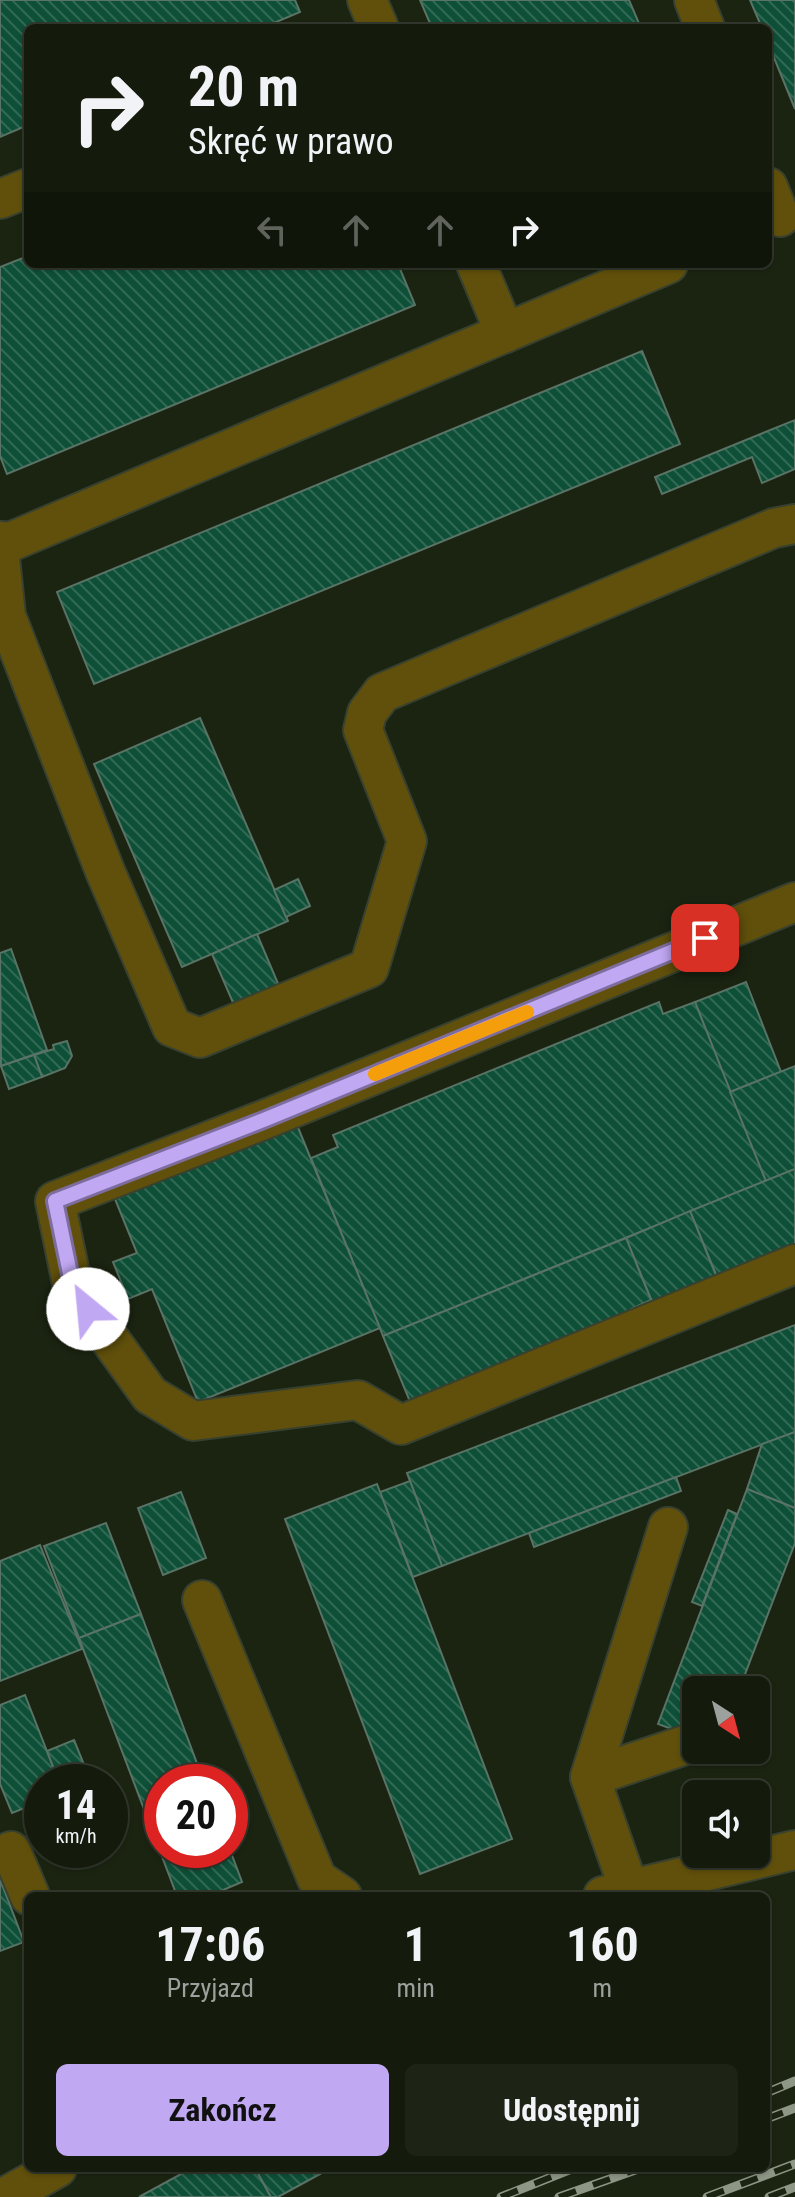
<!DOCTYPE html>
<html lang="pl">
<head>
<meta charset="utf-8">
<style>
  :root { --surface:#141b0d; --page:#1d2416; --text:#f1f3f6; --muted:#9da19d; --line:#33392e; --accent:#c1a8f3 }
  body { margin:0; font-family:"Roboto Condensed",sans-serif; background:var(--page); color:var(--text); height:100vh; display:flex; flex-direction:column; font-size:30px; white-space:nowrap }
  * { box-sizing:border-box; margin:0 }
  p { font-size:26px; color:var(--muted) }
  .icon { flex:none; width:44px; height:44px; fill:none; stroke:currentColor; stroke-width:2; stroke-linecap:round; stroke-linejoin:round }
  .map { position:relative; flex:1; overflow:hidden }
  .side { position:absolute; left:24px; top:1892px; width:746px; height:280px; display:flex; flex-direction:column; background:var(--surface); border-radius:12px; box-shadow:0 2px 6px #0004,0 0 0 2px var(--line) }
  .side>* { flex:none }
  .guide { position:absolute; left:24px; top:24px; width:748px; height:244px; border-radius:12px; box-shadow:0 2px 6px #0004,0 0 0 2px var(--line); background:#141b0d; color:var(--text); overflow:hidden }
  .needle { width:52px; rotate:144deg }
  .fabs { position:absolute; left:682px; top:1676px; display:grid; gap:16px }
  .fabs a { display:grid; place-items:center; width:88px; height:88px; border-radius:12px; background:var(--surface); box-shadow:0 2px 6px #0004,0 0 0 2px var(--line); font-size:40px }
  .speed { position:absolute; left:24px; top:1764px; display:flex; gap:16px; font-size:40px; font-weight:700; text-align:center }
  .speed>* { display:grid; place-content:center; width:104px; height:104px; border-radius:50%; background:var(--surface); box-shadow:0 2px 6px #0004,0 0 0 2px var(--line); line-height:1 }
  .speed small { font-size:20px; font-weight:400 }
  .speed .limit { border:12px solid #d22; background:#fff; color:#111 }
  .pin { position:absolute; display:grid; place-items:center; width:68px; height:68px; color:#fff; margin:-34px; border-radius:16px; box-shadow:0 4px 12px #0006 }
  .me { position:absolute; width:88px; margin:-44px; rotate:332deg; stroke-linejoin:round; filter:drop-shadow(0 0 6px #0008) }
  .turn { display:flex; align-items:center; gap:28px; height:168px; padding:0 32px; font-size:36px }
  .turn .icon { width:104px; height:104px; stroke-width:2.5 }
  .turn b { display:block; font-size:56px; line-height:68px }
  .lanes { display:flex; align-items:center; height:76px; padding:0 32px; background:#0003; justify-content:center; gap:40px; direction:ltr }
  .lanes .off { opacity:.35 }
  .eta { display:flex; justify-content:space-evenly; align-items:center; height:136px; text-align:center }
  .eta b { font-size:48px; font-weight:700; line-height:56px }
  .button { display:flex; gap:16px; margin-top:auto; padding:16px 32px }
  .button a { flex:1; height:92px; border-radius:12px; background:var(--accent); color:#111; font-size:32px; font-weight:700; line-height:92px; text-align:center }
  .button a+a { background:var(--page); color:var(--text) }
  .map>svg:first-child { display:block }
  .building { fill:url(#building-back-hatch); stroke:#597366; stroke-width:2 }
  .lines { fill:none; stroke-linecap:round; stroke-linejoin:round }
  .minor-casing { stroke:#38412f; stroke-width:42 }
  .minor { stroke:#60500b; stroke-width:38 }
  .rail-casing { stroke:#8e9686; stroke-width:9 }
  .rail { stroke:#1b2411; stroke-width:6; stroke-dasharray:18; stroke-linecap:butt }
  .route-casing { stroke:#7d6d9e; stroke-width:20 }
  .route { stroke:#c1a8f3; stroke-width:14 }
  .slow { stroke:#f59e0b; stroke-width:14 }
</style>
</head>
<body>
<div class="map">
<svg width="795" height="2197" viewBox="0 0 795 2197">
  <defs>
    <pattern id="building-back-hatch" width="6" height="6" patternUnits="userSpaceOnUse" patternTransform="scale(2)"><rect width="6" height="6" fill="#0e4f37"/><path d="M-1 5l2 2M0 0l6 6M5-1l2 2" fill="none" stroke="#316954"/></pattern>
  </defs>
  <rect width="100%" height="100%" fill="#1b2411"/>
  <g class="building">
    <polygon points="0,0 295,0 300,12 262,28 28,28 28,125 0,137"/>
    <polygon points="420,0 629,0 641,28 432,28"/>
    <polygon points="750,0 795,0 795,109 768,43 768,28 762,28"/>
    <polygon points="28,256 28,264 398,264 415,305 7,474 0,456 0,267"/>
    <polygon points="642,351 680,444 94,684 57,592"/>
    <polygon points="795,420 795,469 762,483 752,457 662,494 655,477"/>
    <polygon points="200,718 288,921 182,967 94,764"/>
    <polygon points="298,879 310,906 286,917 274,890"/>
    <polygon points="257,934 279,986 234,1005 212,954"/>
    <polygon points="11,949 47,1050 1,1066 0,953"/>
    <polygon points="746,982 781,1072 730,1092 695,1002"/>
    <polygon points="659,1002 663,1014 695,1002 766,1181 383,1336 311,1158 338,1147 333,1135"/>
    <polygon points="67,1041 72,1056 65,1068 42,1077 34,1055 54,1049 53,1045"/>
    <polygon points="34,1055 42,1077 9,1089 1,1066"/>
    <polygon points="795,1066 795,1169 766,1181 730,1092"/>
    <polygon points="297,1125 380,1328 198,1402 152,1289 128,1299 113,1262 137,1253 115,1199"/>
    <polygon points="795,1169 795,1252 719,1282 690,1211"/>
    <polygon points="690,1211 717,1278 653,1304 626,1238"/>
    <polygon points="626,1238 651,1300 631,1309 635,1319 413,1409 383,1336"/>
    <polygon points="795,1325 795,1432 442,1566 407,1473"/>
    <polygon points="795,1432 795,1508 747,1489 762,1444"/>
    <polygon points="676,1477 681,1491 534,1547 529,1533"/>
    <polygon points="410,1481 442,1566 413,1577 380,1492"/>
    <polygon points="377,1484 512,1839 420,1874 285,1519"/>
    <polygon points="747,1489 795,1508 795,1543 739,1690 696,1690 696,1738 658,1724"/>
    <polygon points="181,1492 206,1558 163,1575 138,1508"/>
    <polygon points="728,1510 737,1514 702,1606 692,1602"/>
    <polygon points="106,1523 141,1614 79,1638 44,1546"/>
    <polygon points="40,1545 82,1649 0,1681 0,1561"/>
    <polygon points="141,1614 204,1782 162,1782 162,1850 230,1850 242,1882 209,1896 177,1896 79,1638"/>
    <polygon points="25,1695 59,1782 42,1782 42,1801 12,1813 0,1784 0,1705"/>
    <polygon points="74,1740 91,1782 59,1782 47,1751"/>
    <polygon points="0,1879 24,1942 0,1951"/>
    <polygon points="192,2168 255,2168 271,2197 139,2197"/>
    <polygon points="255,2168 331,2168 278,2197 271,2197"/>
  </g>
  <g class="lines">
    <g class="minor-casing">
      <g id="minor">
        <polyline points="367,0 379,28"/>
        <polyline points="694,0 705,28"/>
        <polyline points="768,187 780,217"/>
        <polyline points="0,199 28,188"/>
        <polyline points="476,264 505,333"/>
        <polyline points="0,541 10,542 668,264"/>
        <polyline points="0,558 6,616 105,871 172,1027 200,1038 369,968 407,841 363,730 367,713 382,693 774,528 795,524"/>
        <polyline points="795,902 266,1119 55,1201 73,1288 150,1395 193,1421 358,1400 401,1425 795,1264"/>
        <polyline points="202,1600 317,1879 342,1896"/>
        <polyline points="590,1777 694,1742"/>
        <polyline points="11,1851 30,1896"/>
        <polyline points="629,1889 590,1777 668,1527"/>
        <polyline points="603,1896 795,1850"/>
        <polyline points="5,2197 57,2168"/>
      </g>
    </g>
    <use href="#minor" class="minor"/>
    <g class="rail-casing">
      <g id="rail">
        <polyline points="766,2093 795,2081"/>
        <polyline points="766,2119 795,2108"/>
        <polyline points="501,2197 574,2168"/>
        <polyline points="559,2197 641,2168"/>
        <polyline points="707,2197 795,2164"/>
        <polyline points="769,2197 795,2187"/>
      </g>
    </g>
    <use href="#rail" class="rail"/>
  </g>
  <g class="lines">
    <g class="route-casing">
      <polyline id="route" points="88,1309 73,1288 55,1201 266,1119 705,938"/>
    </g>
    <use href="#route" class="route"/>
    <polyline class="slow" points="375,1074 527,1012"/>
  </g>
</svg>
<div class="fabs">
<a><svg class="needle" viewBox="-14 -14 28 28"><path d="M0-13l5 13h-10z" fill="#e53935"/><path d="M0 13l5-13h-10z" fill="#9da19d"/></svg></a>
<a><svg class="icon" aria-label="sound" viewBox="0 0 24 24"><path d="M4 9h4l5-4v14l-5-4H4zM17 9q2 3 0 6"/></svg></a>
</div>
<div class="speed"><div>14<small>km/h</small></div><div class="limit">20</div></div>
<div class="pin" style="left:705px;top:938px;background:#d93025"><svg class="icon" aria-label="arrive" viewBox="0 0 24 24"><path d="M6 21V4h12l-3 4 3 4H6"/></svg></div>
<svg class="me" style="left:88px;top:1309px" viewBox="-20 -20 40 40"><circle r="19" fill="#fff"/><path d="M0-13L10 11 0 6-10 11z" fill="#c1a8f3"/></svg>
<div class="guide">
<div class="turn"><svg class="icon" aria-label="right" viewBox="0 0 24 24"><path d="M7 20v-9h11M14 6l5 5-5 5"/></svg><div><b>20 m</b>Skręć w prawo</div></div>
<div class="lanes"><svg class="icon off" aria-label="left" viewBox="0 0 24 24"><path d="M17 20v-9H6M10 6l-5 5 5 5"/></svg><svg class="icon off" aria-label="ahead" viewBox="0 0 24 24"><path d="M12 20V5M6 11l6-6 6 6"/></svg><svg class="icon off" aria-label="ahead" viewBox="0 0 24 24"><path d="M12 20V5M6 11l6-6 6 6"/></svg><svg class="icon" aria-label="right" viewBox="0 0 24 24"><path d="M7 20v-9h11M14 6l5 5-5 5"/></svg></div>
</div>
<section class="side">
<div class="eta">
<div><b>17:06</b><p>Przyjazd</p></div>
<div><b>1</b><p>min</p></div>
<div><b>160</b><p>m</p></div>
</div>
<div class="button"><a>Zakończ</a><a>Udostępnij</a></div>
</section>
</div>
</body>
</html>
